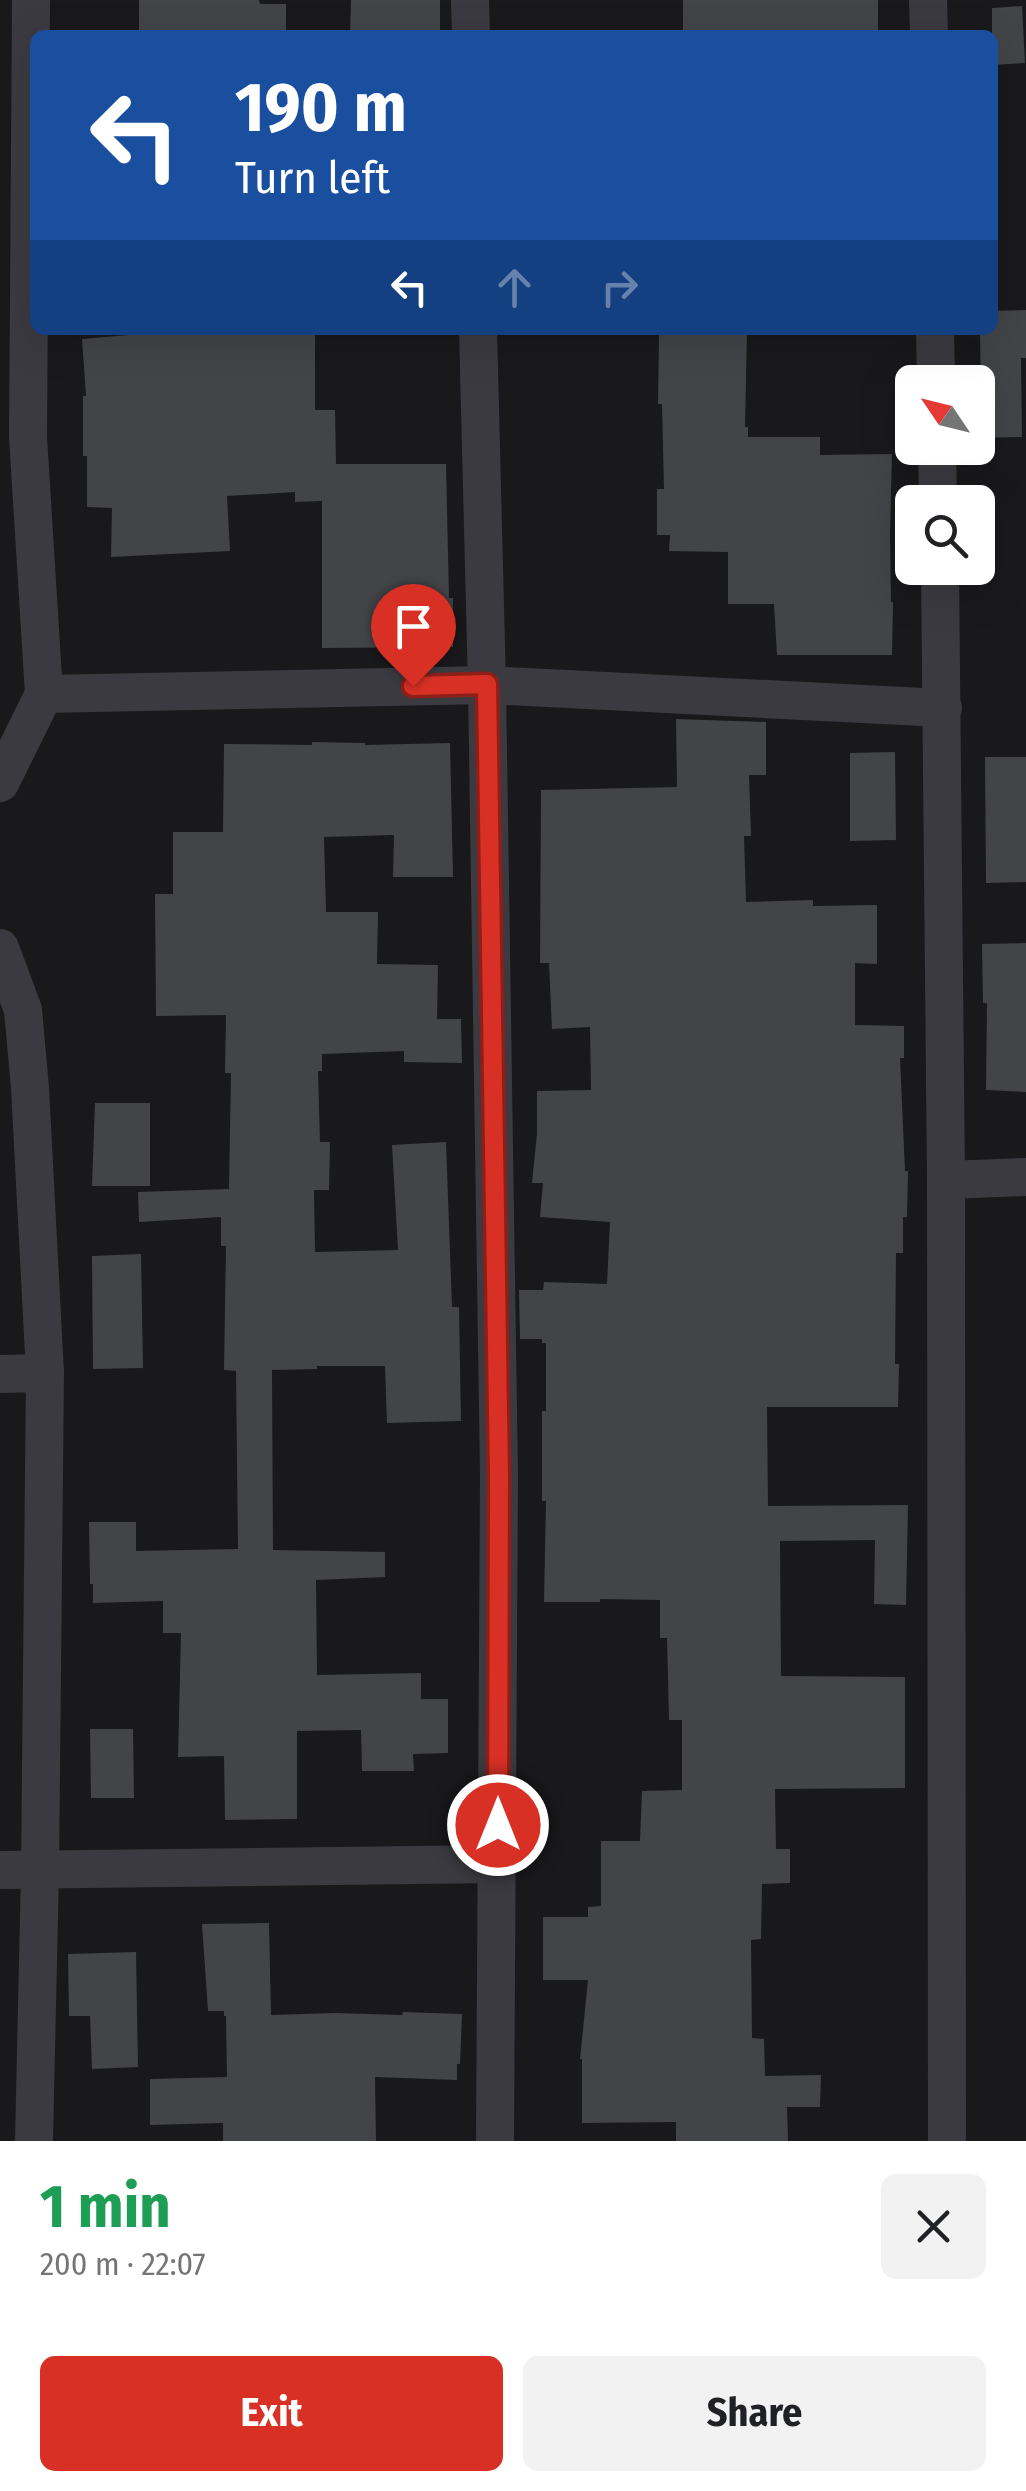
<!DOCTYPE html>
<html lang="en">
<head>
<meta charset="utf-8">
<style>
  :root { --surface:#fff; --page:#f2f2f2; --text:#202124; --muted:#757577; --accent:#d93025 }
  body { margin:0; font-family:"Fira Sans Condensed",sans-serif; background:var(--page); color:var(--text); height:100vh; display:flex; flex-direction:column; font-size:38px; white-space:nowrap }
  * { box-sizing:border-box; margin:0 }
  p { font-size:32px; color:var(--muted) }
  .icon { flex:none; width:55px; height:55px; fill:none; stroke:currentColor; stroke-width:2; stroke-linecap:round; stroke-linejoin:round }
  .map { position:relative; height:2141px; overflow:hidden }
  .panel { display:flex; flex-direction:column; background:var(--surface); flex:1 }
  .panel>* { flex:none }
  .guide { position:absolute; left:30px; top:30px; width:968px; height:305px; border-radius:15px; box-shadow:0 10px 40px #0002; background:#1a4fa0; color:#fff; overflow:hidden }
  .needle { width:65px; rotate:305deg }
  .fabs { position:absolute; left:895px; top:365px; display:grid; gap:20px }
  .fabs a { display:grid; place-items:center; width:100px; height:100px; border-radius:15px; background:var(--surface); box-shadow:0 10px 40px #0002; font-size:50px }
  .pin { position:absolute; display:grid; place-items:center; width:85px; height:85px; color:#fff; margin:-102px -42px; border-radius:50% 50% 50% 0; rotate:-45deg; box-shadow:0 0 10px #0007 }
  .pin .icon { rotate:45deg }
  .me { position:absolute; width:110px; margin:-55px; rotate:0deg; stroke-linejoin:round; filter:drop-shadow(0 0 8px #0008) }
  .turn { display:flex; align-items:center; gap:35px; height:210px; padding:0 40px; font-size:45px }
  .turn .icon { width:130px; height:130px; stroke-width:2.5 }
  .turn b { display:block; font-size:70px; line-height:85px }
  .lanes { display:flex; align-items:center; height:95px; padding:0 40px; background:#0003; justify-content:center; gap:50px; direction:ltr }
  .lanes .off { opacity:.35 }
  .round { display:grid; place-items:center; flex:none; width:105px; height:105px; border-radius:15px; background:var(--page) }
  .head { display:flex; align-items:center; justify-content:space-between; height:170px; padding:0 40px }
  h1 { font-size:60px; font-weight:700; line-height:75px; color:#1e9e55 }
  .action { display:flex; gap:20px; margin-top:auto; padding:20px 40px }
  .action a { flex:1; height:115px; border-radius:15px; background:var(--accent); color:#fff; font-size:40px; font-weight:700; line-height:115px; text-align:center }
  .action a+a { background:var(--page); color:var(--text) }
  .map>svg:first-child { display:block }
  .building { fill:#434448 }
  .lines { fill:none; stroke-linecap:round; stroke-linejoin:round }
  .minor { stroke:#3a3a40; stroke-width:38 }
  .route-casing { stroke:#8d1f18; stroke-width:25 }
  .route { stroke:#d93025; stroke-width:18 }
</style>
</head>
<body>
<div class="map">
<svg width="1026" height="2141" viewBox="0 0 1026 2141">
  <rect width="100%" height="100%" fill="#19191b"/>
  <g class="building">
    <polygon points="139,0 259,0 260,4 286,4 286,35 139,35"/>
    <polygon points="351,0 440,0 440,35 350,35"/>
    <rect x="683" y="0" width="195" height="35"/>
    <polygon points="1022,6 1025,63 992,65 992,8"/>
    <polygon points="1026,310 1026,358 1021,358 1022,437 978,438 978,404 981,404 980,330 992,330 992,311"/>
    <polygon points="163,330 315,330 315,410 335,410 336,464 446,464 449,598 453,598 453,647 322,648 322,501 295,502 295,492 227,496 230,551 111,557 112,508 87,507 87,456 83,456 83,396 86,396 82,339 163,332"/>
    <polygon points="685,330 747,330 745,427 748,427 748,437 820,437 820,455 892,454 890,535 891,602 893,602 892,655 777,655 774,604 728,604 728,552 669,551 670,535 657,535 657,489 664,489 662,404 658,404 659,334 685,334"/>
    <polygon points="676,719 766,722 766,775 749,775 751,836 744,836 746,902 813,900 813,906 877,905 877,964 855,963 855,1025 904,1026 904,1058 900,1058 905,1171 908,1171 907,1217 903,1217 903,1253 896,1253 895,1364 899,1364 898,1407 767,1407 768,1506 908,1505 906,1605 874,1604 875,1540 780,1541 781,1676 905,1677 905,1788 775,1789 776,1849 790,1849 790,1883 762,1884 761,1939 751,1940 752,2038 764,2039 765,2076 821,2075 820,2107 787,2107 788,2141 676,2141 676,2122 582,2123 582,2059 580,2059 588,1980 543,1980 543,1917 588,1917 588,1907 601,1906 601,1841 640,1841 642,1791 682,1790 682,1720 669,1720 667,1638 660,1638 660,1600 600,1599 600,1602 544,1602 546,1501 542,1501 542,1411 546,1411 546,1343 542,1343 542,1339 520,1339 519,1290 543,1290 544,1282 607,1284 610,1222 540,1217 543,1183 532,1183 537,1134 537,1091 591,1090 590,1027 552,1029 549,963 540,963 541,790 677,787"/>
    <polygon points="312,742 365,743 365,745 450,743 453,877 393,877 394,835 324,837 326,912 378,912 377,964 438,965 437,1019 461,1019 462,1063 404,1062 404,1051 322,1054 322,1071 318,1071 320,1142 330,1142 329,1190 314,1190 315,1252 398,1250 392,1145 446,1142 452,1307 459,1307 461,1421 387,1423 385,1366 317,1366 317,1369 272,1370 273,1550 385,1552 385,1577 316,1580 317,1675 421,1673 421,1699 448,1699 448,1753 413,1754 414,1771 362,1771 361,1730 297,1731 297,1819 225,1820 224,1756 178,1757 181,1633 163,1633 163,1601 93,1603 93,1584 90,1584 89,1522 136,1522 136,1551 238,1549 236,1371 224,1370 226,1246 221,1246 221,1217 139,1222 138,1192 229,1189 231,1073 225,1073 226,1015 156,1016 155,894 173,894 173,832 223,832 224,744 312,745"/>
    <polygon points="895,752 896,840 850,841 850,753"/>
    <polygon points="985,757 1026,757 1026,882 986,883"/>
    <polygon points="1026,943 1026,1092 986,1090 987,1003 983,1003 982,944"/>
    <polygon points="95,1103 150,1103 150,1186 92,1186"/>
    <polygon points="141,1254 143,1368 93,1369 92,1256"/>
    <polygon points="90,1729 133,1729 134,1798 91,1798"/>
    <polygon points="269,1923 271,2015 335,2013 402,2015 403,2012 462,2014 460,2064 457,2064 457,2080 375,2077 376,2141 223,2141 223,2123 150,2125 150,2079 227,2077 226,2016 224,2016 224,2011 208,2011 202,1924"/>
    <polygon points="136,1952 138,2067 92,2069 90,2016 69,2016 68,1954"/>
  </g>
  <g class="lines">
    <g class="minor">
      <polyline points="470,0 471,35"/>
      <polyline points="928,0 929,35"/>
      <polyline points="478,330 487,685 499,1476 495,2141"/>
      <polyline points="935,330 936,382"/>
      <polyline points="937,448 938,502"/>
      <polyline points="940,568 946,1180 947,2141"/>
      <polyline points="44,694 487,685 943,708"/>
      <polyline points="0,783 44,694 28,437 31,0"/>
      <polyline points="0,948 23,1010 30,1088 45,1373 40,1871 34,2141"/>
      <polyline points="946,1180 1026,1177"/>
      <polyline points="0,1374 45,1373"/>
      <polyline points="0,1870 497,1864"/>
    </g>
  </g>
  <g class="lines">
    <g class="route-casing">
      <polyline id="route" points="413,686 487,684 499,1476 498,1825"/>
    </g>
    <use href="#route" class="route"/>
  </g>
</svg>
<div class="fabs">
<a><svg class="needle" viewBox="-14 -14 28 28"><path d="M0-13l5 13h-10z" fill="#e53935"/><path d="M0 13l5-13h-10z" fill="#757577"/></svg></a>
<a><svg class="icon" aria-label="search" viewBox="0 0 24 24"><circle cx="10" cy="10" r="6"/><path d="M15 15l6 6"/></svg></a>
</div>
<div class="pin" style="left:413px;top:686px;background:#d93025"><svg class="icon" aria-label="arrive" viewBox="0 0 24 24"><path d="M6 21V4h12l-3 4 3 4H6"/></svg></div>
<svg class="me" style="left:498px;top:1825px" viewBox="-20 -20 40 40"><circle r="17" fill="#d93025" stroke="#fff" stroke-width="3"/><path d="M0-11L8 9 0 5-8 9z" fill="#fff"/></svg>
<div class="guide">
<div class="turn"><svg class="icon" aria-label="left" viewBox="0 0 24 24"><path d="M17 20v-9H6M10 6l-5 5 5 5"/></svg><div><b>190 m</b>Turn left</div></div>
<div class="lanes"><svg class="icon" aria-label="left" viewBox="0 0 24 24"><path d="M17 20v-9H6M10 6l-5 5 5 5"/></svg><svg class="icon off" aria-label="ahead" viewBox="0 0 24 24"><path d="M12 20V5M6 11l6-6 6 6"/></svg><svg class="icon off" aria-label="right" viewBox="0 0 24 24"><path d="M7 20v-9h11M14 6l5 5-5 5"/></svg></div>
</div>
</div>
<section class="panel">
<div class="head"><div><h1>1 min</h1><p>200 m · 22:07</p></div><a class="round"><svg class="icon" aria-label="close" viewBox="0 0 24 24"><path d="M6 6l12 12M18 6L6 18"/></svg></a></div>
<div class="action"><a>Exit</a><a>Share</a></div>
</section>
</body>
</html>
